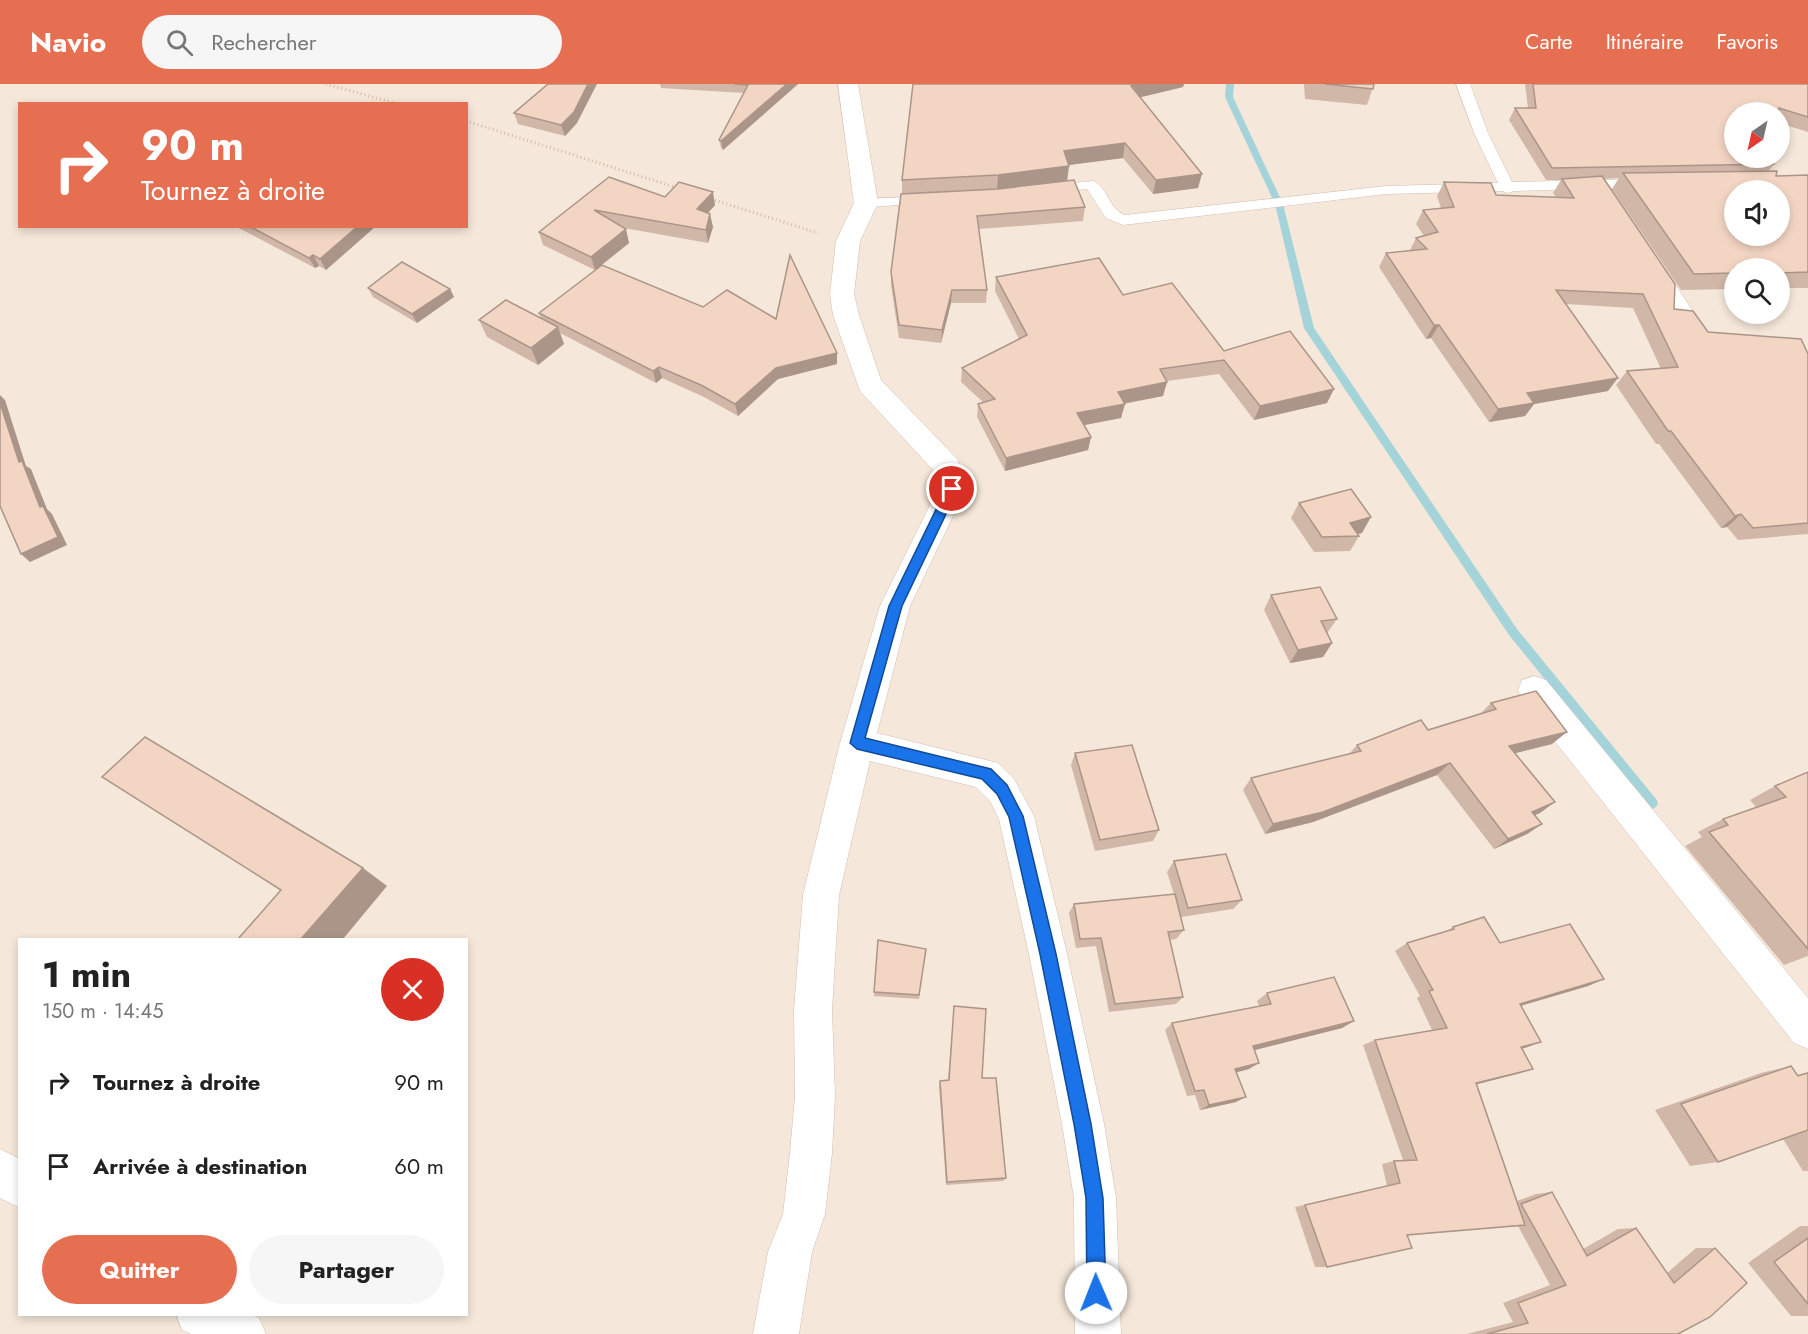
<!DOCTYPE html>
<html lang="fr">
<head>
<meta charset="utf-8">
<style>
  :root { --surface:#fff; --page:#f6f6f6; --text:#222; --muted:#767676; --accent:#e76f51 }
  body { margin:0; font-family:Jost,sans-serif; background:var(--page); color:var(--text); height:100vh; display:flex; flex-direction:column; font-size:22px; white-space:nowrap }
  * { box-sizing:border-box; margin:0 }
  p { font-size:20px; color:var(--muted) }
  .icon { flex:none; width:33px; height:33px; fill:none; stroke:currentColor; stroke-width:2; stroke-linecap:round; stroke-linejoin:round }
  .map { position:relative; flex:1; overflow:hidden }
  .sheet { position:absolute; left:18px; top:854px; width:450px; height:378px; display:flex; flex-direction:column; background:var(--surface); border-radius:0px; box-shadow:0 3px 9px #0003 }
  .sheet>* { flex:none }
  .top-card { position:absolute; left:18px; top:18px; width:450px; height:126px; border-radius:0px; box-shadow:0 3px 9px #0003; background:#e76f51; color:#fff; overflow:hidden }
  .needle { width:39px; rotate:214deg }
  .buttons { position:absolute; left:1724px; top:18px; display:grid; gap:12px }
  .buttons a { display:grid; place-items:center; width:66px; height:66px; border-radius:50%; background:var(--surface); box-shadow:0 3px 9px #0003; font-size:30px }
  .pin { position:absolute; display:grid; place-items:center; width:51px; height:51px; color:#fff; margin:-26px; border:3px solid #fff; border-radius:50%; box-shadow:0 2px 6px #0007 }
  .me { position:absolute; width:66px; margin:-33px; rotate:359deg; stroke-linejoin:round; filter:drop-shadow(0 0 4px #0008) }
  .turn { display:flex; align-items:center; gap:21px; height:126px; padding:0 24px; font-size:27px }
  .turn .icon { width:78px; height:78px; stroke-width:2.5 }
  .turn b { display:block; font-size:42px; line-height:51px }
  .round { display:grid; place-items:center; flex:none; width:63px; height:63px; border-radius:32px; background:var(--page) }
  .overview { display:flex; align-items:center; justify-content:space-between; height:102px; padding:0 24px }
  h1 { font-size:36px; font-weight:700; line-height:45px }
  .action { display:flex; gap:12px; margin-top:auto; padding:12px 24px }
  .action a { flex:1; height:69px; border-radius:36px; background:var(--accent); color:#fff; font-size:24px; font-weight:700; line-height:69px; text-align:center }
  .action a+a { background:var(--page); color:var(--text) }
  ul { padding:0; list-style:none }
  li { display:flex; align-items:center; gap:18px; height:84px; padding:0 24px }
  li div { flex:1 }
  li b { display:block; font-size:22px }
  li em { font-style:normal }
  header { display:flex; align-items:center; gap:36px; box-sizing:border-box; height:84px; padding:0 30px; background:var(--accent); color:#fff }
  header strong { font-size:28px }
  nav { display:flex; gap:33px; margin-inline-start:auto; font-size:21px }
  .search { width:420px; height:54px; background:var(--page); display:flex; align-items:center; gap:15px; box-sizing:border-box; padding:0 21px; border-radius:33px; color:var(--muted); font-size:22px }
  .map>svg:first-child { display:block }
  .residential { fill:#f5e8da; fill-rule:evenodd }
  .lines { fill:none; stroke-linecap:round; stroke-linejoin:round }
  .stream { fill:#a5d3da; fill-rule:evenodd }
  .lane-casing { stroke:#d1beb0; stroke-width:1 }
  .street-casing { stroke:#d1beb0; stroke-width:1 }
  .path { stroke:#d9b8a5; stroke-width:3; stroke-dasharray:1 3; stroke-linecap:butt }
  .lane { fill:#fff; fill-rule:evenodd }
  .street { fill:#fff; fill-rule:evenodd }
  .wall { fill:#d1b7a8 }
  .shaded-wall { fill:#aa9588 }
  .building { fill:#f3d5c3; stroke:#aa9588; stroke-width:1.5; fill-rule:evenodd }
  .route { fill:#1a73e8; stroke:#114b97; stroke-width:1.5 }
</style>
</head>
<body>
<header>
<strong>Navio</strong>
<div class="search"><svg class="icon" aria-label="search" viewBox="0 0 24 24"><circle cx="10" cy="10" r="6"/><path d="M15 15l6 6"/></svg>Rechercher</div>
<nav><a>Carte</a><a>Itinéraire</a><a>Favoris</a></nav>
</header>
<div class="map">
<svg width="1808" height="1250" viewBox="0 0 1808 1250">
  <rect width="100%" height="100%" fill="#fdf6ec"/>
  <path class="residential" d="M0 0H1808V1250H0ZM20 20H466V142H20ZM1734 28H1779V74H1734ZM1734 106H1779V152H1734ZM1734 184H1779V230H1734ZM20 855H466V1230H20Z"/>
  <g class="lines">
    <polygon class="stream" points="1226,0 1234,0 1233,13 1283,120 1314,244 1517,545 1656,715 1658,719 1656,723 1652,725 1648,723 1509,551 1304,244 1275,120 1225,13"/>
    <g class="lane-casing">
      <g id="lane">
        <path d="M1456 0H1470L1488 49 1512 98 1645 95 1652 99 1645 103 1514 107 1508 109 1502 107 1386 110 1123 141 1106 134 1087 105 1049 109 1042 105 1049 101 1094 97C1108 105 1109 125 1125 131L1386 102 1498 99 1474 49Z"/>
        <polygon points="928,112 935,116 933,119 866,123 859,119 866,115"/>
        <polygon points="1659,184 1665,185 1704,244 1706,248 1704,252 1692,252 1651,189"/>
      </g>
    </g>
    <g class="street-casing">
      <g id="street">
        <polygon points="838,0 858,0 878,119 860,157 854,210 859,231 881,296 958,376 966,405 910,522 877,649 998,679 1014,695 1034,732 1067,870 1104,1040 1116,1114 1121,1250 1075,1250 1074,1114 1062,1040 1029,870 999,735 990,717 976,703 870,677 839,811 832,926 835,1012 832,1069 825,1130 812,1168 799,1250 753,1250 768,1168 783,1130 790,1069 795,1012 794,926 803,811 840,659 880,522 938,405 934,387 860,307 833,231 830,210 836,157 854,119"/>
        <polygon points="1534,592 1546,596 1808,914 1808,965 1794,959 1522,616 1518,606 1522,596"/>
        <polygon points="0,1065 20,1075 20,1124 0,1114"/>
        <polygon points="176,1230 250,1230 259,1234 266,1250 191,1250 182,1246"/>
      </g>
    </g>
    <g class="path">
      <polyline points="326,0 398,20"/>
      <polyline points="466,37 678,104"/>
      <polyline points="711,115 818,149"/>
    </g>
    <use href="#lane" class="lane"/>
    <use href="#street" class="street"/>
  </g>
  <g class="wall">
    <polygon points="660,0 798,0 723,66 721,64 719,56 744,9 661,4"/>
    <polygon points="913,0 1184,0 1183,3 1141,13 1198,104 1153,110 1123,74 1069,81 1067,97 1085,123 1083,137 979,145 987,206 986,219 951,219 941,259 899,254 891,201 891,188 902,110 902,96"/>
    <polygon points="1304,0 1374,0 1367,21 1305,15"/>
    <polygon points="1525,0 1808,0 1808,48 1779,39 1779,28 1774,80 1768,88 1776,92 1808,91 1808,204 1779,204 1779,184 1734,184 1734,205 1681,206 1612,105 1619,94 1603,95 1674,225 1708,248 1808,270 1808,450 1738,456 1727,443 1721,444 1659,360 1656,360 1616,301 1627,287 1661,285 1633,224 1566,220 1608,307 1534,320 1525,332 1489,338 1431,254 1426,255 1379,183 1386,169 1410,166 1416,154 1424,152 1416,140 1423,126 1441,124 1437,112 1444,98 1496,111 1556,113 1553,109 1561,96 1546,96 1509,36 1515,24 1528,24"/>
    <polygon points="514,29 577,39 565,52 518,40"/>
    <polygon points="609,93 665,113 715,121 708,129 713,143 708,159 624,144 629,159 602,181 703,223 776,235 837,269 837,280 778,295 738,332 704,313 662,294 656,299 560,249 564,260 538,281 487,253 479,236 541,234 539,229 595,186 543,161 539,148"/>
    <polygon points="235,142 376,142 326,186 319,182 315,184"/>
    <polygon points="996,193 1123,211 1224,267 1327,319 1254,336 1219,290 1167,297 1163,312 1124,320 1121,334 1084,341 1091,353 1088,366 1005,387 977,333 978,320 983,318 961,298 962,284 1019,255 995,207"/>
    <polygon points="368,204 450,205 454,213 417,239 373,213"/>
    <polygon points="1299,419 1362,449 1357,450 1359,452 1350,467 1314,468 1291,434"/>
    <polygon points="1271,511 1337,535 1327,549 1332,559 1323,573 1290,579 1264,526"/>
    <polygon points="1491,619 1552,660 1515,669 1540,729 1534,731 1542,740 1527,750 1494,765 1437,691 1313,738 1265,750 1243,706 1251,694 1349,670 1357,661 1428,646 1480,630"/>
    <polygon points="1075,669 1159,746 1153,757 1095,767 1071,681"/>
    <polygon points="1808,688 1808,872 1784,881 1685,762 1702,753 1698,748 1723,735 1756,723 1750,716 1775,702"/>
    <polygon points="1174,777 1242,816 1233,825 1181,833 1177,820 1184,846 1176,855 1170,856 1183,913 1176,920 1109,928 1096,862 1076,864 1069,829 1074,820 1174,810 1167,788"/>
    <polygon points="1453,843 1604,895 1588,902 1521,922 1541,958 1522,964 1533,985 1517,990 1477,1000 1517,1117 1536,1110 1552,1108 1583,1165 1618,1145 1636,1144 1667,1189 1696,1164 1715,1164 1678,1250 1467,1250 1513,1238 1503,1219 1550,1201 1518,1142 1407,1151 1327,1183 1315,1183 1295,1123 1387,1102 1382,1080 1394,1077 1403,1076 1363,961 1375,956 1432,946 1417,914 1420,912 1395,867 1407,859 1445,848"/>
    <polygon points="926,865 919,915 874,912 874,908"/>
    <polygon points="1267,909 1354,937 1342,944 1254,966 1249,985 1237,988 1236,1018 1200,1026 1195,1011 1187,1012 1165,946 1172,939 1259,922 1257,917"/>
    <polygon points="954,922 982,994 1006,1094 1003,1097 946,1101 939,1002 940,997 948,996"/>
    <polygon points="1791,982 1797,991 1808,988 1808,1087 1803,1087 1783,1055 1718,1078 1690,1082 1655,1026 1761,989"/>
    <polygon points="1800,1142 1808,1142 1808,1232 1791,1232 1748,1179"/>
  </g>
  <g class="shaded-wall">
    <polygon points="588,0 597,0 577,39 565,52 561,41"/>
    <polygon points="787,0 798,0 723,66 721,57"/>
    <polygon points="1138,0 1184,0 1183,3 1129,16 1131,2"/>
    <polygon points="1125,59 1123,74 1061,82 1064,67"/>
    <polygon points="1069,82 1067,97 997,106 998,91"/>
    <polygon points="1202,90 1198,104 1153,110 1156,96"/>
    <polygon points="713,108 715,121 700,138 697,125"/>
    <polygon points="710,130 713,143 708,159 706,146"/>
    <polygon points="358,142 376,142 326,186 320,175"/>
    <polygon points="626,145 629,159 595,186 591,173"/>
    <polygon points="313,171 319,182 315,184 309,174"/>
    <polygon points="450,205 454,213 417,239 412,230"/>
    <polygon points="952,206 951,219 941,259 942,246"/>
    <polygon points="1434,241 1439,241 1431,254 1426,255"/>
    <polygon points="558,243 564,260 538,281 531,264"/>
    <polygon points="837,269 837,280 778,295 738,332 735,320 776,284"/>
    <polygon points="659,283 662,294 656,299 653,287"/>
    <polygon points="1618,294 1608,307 1534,320 1525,332 1489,338 1498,325 1527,309"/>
    <polygon points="1167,298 1163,312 1115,321 1118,308"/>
    <polygon points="1334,305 1327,319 1254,336 1260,322"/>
    <polygon points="0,311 5,316 26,382 31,385 47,425 52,430 67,461 30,478 21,470 40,423 19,378 0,319"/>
    <polygon points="1125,320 1121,334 1074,343 1077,329"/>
    <polygon points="1091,353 1088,366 1005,387 1006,374"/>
    <polygon points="1741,430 1727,443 1721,444 1735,432"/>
    <polygon points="1371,433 1362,449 1348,452 1350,439"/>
    <polygon points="1332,559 1323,573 1290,579 1298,566"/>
    <polygon points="1567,648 1552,660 1496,674 1509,662"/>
    <polygon points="1450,679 1437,691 1313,738 1265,750 1273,740"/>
    <polygon points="1555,718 1540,729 1517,739 1532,728"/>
    <polygon points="1542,740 1527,750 1494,765 1508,755"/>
    <polygon points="363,784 387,802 343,855 301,855"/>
    <polygon points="1604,895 1588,902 1506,926 1520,920"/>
    <polygon points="1354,937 1342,944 1243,969 1253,962"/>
    <polygon points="1541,958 1525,964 1506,968 1521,963"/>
    <polygon points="1259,979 1249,985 1226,991 1235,985"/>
    <polygon points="1533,985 1517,990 1462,1004 1476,999"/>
    <polygon points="1246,1013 1236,1018 1200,1026 1209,1021"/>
  </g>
  <g class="building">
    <polygon points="548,0 588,0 574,28 561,41 514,29"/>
    <polygon points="734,0 787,0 721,57 719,56 748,1"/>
    <polygon points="913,0 1138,0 1131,2 1202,90 1156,96 1125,59 1064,67 1069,82 998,91 902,96"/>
    <polygon points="1325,0 1374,0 1373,5"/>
    <polygon points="1533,0 1808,0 1808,33 1779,24 1779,28 1734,28 1734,74 1775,74 1774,80 1552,84 1515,24 1536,24"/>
    <path d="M1777 87 1776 92 1808 91V188L1779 189V184H1734V189L1694 190 1623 89ZM1734 106H1779V152H1734Z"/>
    <polygon points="1602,92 1675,200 1674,225 1693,227 1708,248 1801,255 1808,270 1808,439 1753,444 1741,430 1735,432 1671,347 1668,347 1627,287 1678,283 1643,210 1556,206 1618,294 1527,309 1534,319 1498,325 1439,241 1434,241 1386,169 1427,165 1416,154 1438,148 1423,126 1454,123 1444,98 1491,99 1496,111 1574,114 1562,95"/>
    <polygon points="609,93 665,113 679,98 713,108 697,125 710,130 706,146 594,126 626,145 591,173 539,148"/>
    <polygon points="1074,96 1085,123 977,132 987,206 952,206 942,246 899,241 891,188 901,110 998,105"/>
    <polygon points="249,142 358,142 320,175 313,171 309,174"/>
    <polygon points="790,171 837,269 776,284 735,320 701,301 659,283 653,287 539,229 602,181 703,223 727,206 776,235"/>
    <polygon points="1099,174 1123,211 1172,199 1224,267 1290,247 1334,305 1260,322 1224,276 1160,285 1167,298 1118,308 1125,320 1077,329 1091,353 1006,374 978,320 995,315 962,284 1027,251 996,193"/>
    <polygon points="402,178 450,205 412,230 368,204"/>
    <polygon points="506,216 558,243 531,264 479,236"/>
    <polygon points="0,319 19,378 22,377 40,423 43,422 58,453 21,470 0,422"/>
    <polygon points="1351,405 1371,433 1350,439 1359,452 1322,453 1299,419"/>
    <polygon points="1320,503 1337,535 1321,537 1332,559 1298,566 1271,511"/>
    <polygon points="1536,607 1567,648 1509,662 1555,718 1532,728 1542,740 1508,755 1450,679 1323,728 1273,740 1251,694 1361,667 1357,661 1421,636 1428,646 1496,625 1491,619"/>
    <polygon points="145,653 363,784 301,855 238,855 281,806 102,693"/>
    <polygon points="1132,661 1159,746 1100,756 1075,669"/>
    <polygon points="1808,688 1808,865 1709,748 1728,741 1723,735 1786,713 1775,702"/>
    <polygon points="1226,770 1242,816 1188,824 1174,777"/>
    <polygon points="1175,810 1184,846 1168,848 1183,913 1115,920 1101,854 1080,855 1074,820"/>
    <polygon points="1484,833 1500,859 1570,840 1604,895 1520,920 1541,958 1521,963 1533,985 1476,999 1525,1141 1407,1151 1412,1164 1327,1183 1305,1121 1400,1099 1394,1077 1417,1076 1375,956 1447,944 1429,907 1433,906 1407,859 1454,845 1453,843"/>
    <polygon points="878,856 926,865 919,911 874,908"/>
    <polygon points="1334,893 1354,937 1253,962 1259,979 1235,985 1246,1013 1209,1021 1204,1006 1195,1007 1172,939 1271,920 1267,909"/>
    <polygon points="954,922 986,925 982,994 996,994 1006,1094 947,1098 940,997 949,996"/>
    <polygon points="1791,982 1798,992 1808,989 1808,1046 1718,1078 1681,1020"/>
    <polygon points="1552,1108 1587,1172 1636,1144 1674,1199 1715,1164 1747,1199 1710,1233 1678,1250 1487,1250 1528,1239 1518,1219 1566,1201 1521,1120"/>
    <polygon points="1808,1154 1808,1220 1774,1178"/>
  </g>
  <polygon class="route" points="952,401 958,405 902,522 865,654 991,685 1007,701 1023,732 1056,870 1091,1040 1103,1114 1106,1209 1103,1216 1096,1218 1090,1216 1087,1209 1086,1114 1074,1040 1040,870 1009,733 997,710 982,695 857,665 850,659 889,522 946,405"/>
</svg>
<div class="buttons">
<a><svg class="needle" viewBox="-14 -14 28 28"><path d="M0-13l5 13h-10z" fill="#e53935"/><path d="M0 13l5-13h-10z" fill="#767676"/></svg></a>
<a><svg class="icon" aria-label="sound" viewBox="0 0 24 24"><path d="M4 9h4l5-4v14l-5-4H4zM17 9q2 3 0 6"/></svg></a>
<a><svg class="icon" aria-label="search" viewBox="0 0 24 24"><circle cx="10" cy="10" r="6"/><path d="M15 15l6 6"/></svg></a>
</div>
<div class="pin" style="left:952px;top:405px;background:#d93025"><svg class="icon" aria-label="arrive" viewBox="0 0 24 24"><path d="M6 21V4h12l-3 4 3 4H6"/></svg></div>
<svg class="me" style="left:1096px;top:1209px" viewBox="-20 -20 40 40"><circle r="19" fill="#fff"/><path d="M0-13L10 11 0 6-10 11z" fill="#1a73e8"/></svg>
<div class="top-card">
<div class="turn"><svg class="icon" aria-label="right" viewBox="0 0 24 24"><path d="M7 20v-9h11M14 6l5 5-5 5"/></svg><div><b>90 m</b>Tournez à droite</div></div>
</div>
<section class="sheet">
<div class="overview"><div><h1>1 min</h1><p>150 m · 14:45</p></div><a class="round" style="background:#d93025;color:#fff"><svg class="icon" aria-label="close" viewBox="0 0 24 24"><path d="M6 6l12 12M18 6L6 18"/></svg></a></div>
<ul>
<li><svg class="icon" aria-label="right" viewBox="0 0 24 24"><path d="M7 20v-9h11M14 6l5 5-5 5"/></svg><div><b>Tournez à droite</b></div><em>90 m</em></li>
<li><svg class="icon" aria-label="arrive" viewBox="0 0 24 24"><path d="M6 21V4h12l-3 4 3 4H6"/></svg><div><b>Arrivée à destination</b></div><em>60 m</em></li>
</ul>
<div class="action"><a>Quitter</a><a>Partager</a></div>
</section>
</div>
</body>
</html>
